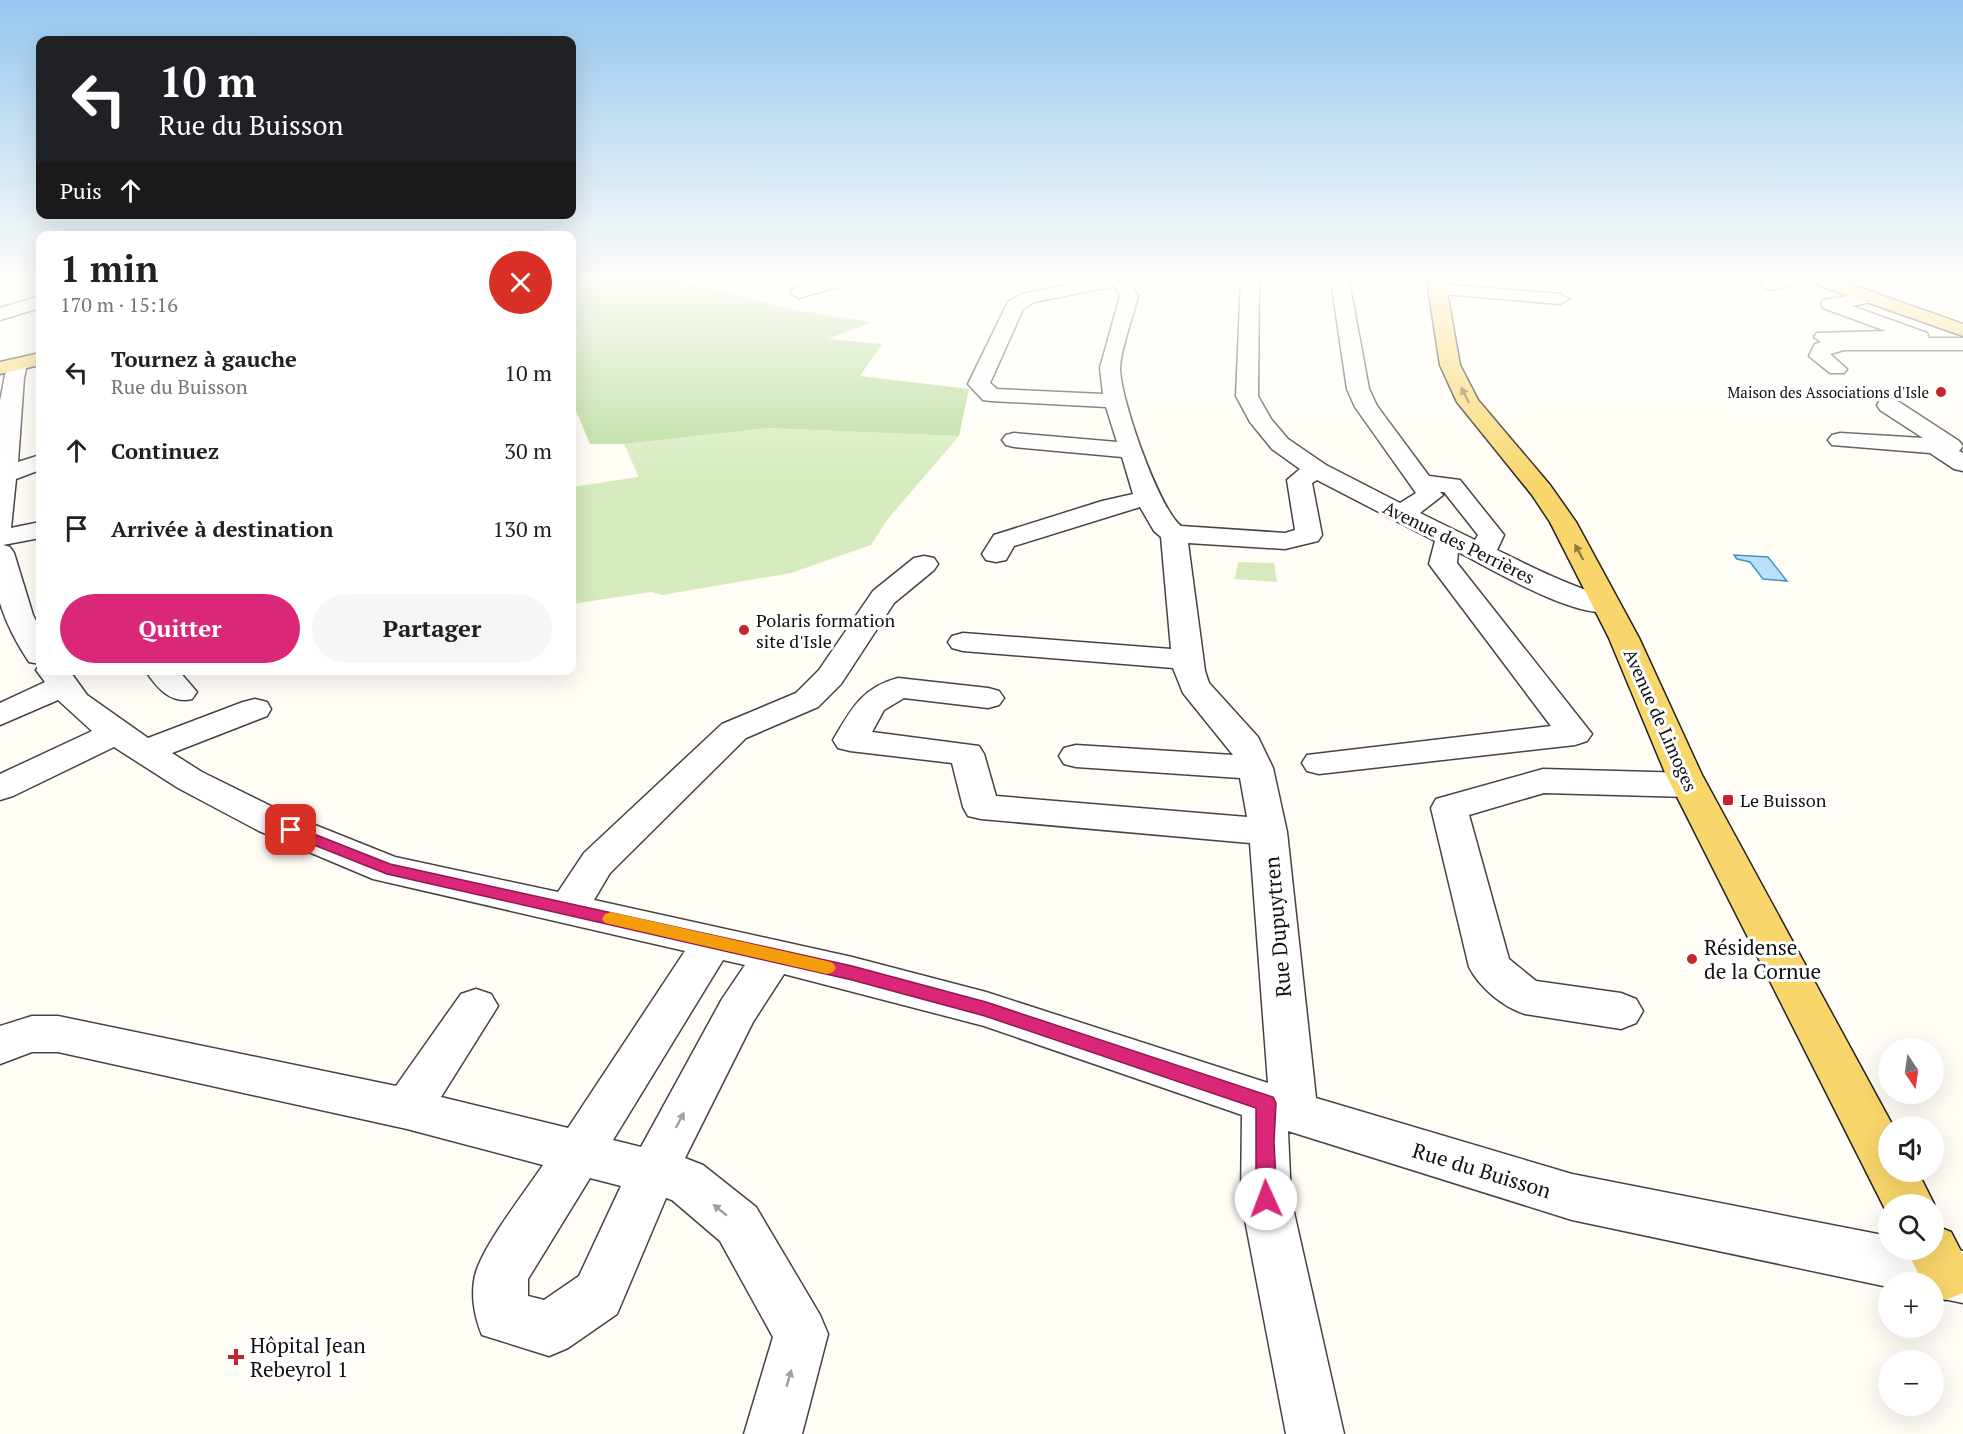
<!DOCTYPE html>
<html lang="fr">
<head>
<meta charset="utf-8">
<style>
  :root { --surface:#fff; --page:#f6f6f6; --text:#202124; --muted:#757577; --accent:#db2777 }
  body { margin:0; font-family:"PT Serif",serif; background:var(--page); color:var(--text); height:100vh; display:flex; flex-direction:column; font-size:22px; white-space:nowrap }
  * { box-sizing:border-box; margin:0 }
  p { font-size:20px; color:var(--muted) }
  .icon { flex:none; width:33px; height:33px; fill:none; stroke:currentColor; stroke-width:2; stroke-linecap:round; stroke-linejoin:round }
  .map { position:relative; flex:1; overflow:hidden }
  .side { position:absolute; left:36px; top:231px; width:540px; height:444px; display:flex; flex-direction:column; background:var(--surface); border-radius:12px; box-shadow:0 6px 24px #0002 }
  .side>* { flex:none }
  .top-card { position:absolute; left:36px; top:36px; width:540px; height:183px; border-radius:12px; box-shadow:0 6px 24px #0002; background:#202124; color:#fff; overflow:hidden }
  .needle { width:39px; rotate:167deg }
  .controls { position:absolute; left:1878px; top:1038px; display:grid; gap:12px }
  .controls a { display:grid; place-items:center; width:66px; height:66px; border-radius:50%; background:var(--surface); box-shadow:0 6px 24px #0002; font-size:30px }
  .pin { position:absolute; display:grid; place-items:center; width:51px; height:51px; color:#fff; margin:-26px; border-radius:12px; box-shadow:0 3px 9px #0006 }
  .me { position:absolute; width:66px; margin:-33px; rotate:358deg; stroke-linejoin:round; filter:drop-shadow(0 0 4px #0008) }
  .turn { display:flex; align-items:center; gap:21px; height:126px; padding:0 24px; font-size:27px }
  .turn .icon { width:78px; height:78px; stroke-width:2.5 }
  .turn b { display:block; font-size:42px; line-height:51px }
  .then { display:flex; align-items:center; height:57px; padding:0 24px; background:#0003; gap:12px; font-size:22px }
  .round { display:grid; place-items:center; flex:none; width:63px; height:63px; border-radius:32px; background:var(--page) }
  .head { display:flex; align-items:center; justify-content:space-between; height:102px; padding:0 24px }
  h1 { font-size:36px; font-weight:700; line-height:45px }
  .button { display:flex; gap:12px; margin-top:auto; padding:12px 24px }
  .button a { flex:1; height:69px; border-radius:36px; background:var(--accent); color:#fff; font-size:24px; font-weight:700; line-height:69px; text-align:center }
  .button a+a { background:var(--page); color:var(--text) }
  ul { padding:0; list-style:none }
  li { display:flex; align-items:center; gap:18px; height:78px; padding:0 24px }
  li div { flex:1 }
  li b { display:block; font-size:22px }
  li em { font-style:normal }
  .map>svg:first-child { display:block }
  .green { fill:#d5ebbd }
  .forest { fill:#b9dc9c }
  .water { fill:#b9e0f7; stroke:#3f96cf; stroke-width:1.5 }
  .lines { fill:none; stroke-linecap:round; stroke-linejoin:round }
  .minor-casing { stroke:#444; stroke-width:3 }
  .major-casing { stroke:#222; stroke-width:3 }
  .minor { fill:#fff; fill-rule:evenodd }
  .major { fill:#f9d66b; fill-rule:evenodd }
  .oneway { fill:#917d42 }
  .oneway2 { fill:#a0a0a0 }
  .route { fill:#db2777; stroke:#8e194d; stroke-width:1.5 }
  .slow { fill:#f59e0b }
  .poi-dot { fill:#c4262e; stroke:#fff; stroke-width:2 }
  .labels { text-anchor:middle; dominant-baseline:central; stroke-width:6; stroke-linejoin:round; paint-order:stroke }
  .far-poi-label { font-size:15px; fill:#111; stroke:#fff; text-anchor:end }
  .street-label { font-size:18px; fill:#111; stroke:#fff }
  .poi-label { font-size:18px; fill:#111; stroke:#fff; text-anchor:start }
  .near-street-label { font-size:21px; fill:#111; stroke:#fff }
  .near-poi-label { font-size:21px; fill:#111; stroke:#fff; text-anchor:start }
</style>
</head>
<body>
<div class="map">
<svg width="1963" height="1434" viewBox="0 0 1963 1434">
  <rect width="100%" height="100%" fill="#fffdf5"/>
  <g class="green">
    <polygon points="768,428 959,436 887,520 871,545 791,573 662,595 651,592 572,604 572,487 639,477 624,444"/>
    <polygon points="1238,562 1274,563 1277,582 1235,579"/>
  </g>
  <polygon class="forest" points="577,281 681,281 794,310 871,322 828,339 882,344 860,376 969,389 959,436 768,428 624,444 590,444 572,401 572,289"/>
  <polygon class="water" points="1734,555 1768,557 1787,581 1763,579 1750,562 1737,559"/>
  <g class="lines">
    <g class="minor-casing">
      <g id="minor">
        <polygon points="819,281 847,281 844,285 799,298 790,293 793,289"/>
        <path d="M1087 281H1130L1138 296C1133 317 1121 348 1120 368 1120 398 1159 509 1181 526L1285 533 1295 530 1287 480 1300 469 1272 449 1250 422 1236 396 1241 281H1259L1258 396 1271 419 1288 439 1326 465 1400 503 1416 493 1355 407 1347 389 1331 281H1349L1369 389 1377 406 1429 476 1460 480 1504 535 1497 550C1536 569 1573 588 1615 599L1620 605 1615 611C1577 621 1494 570 1458 552L1457 563 1592 734 1587 741 1575 745 1319 774 1307 771 1302 763 1307 755 1551 726 1429 564 1435 541 1317 480 1312 483 1322 535 1318 541 1285 549 1188 543 1205 671 1209 683 1258 737 1273 768 1287 832 1316 1098 1572 1174 1888 1236V1250H1934V1245L1963 1251V1303L1934 1297V1282H1888V1287L1572 1220 1288 1131 1291 1199 1344 1434H1286L1241 1199 1242 1115 984 1026 784 974 753 1022 685 1158 703 1165 756 1207 820 1315 828 1334 802 1434H744L773 1337 720 1241 672 1200 666 1198 617 1314 568 1348 549 1356 482 1335C474 1316 470 1292 476 1272 485 1243 525 1192 543 1165L407 1129 58 1052H32L0 1064V1026L32 1016H58L396 1086 461 994 476 989 491 994 498 1006 441 1097 568 1128 685 951 373 879 259 831 178 788 114 747 13 796 0 800V774L92 731 58 700 0 725V703L45 682 36 670 40 664 29 662C17 644 6 623 0 603V401L7 365 10 361H24L27 365 24 378 18 462 40 455V470L16 479 11 528 40 522V538L3 545 10 547 14 553 33 615 40 629V670H69L87 695 148 738 243 702 255 699 267 702 271 709 267 716 172 753 202 772 285 813 395 857 558 892 584 853 722 724 796 693 819 670 873 591 914 558 924 556 934 558 938 564 934 570 894 603 841 684 818 707 746 738 610 873 594 900 852 957 986 992 1268 1083 1250 843 981 819 968 816 963 807 952 763 850 751 838 748 833 740C851 710 861 688 898 678L988 688 999 691 1004 698 999 705 988 708 904 698 884 710 872 732 979 746 984 754 996 796 1247 817 1240 778 1076 767 1064 764 1059 756 1064 748 1076 745 1233 755 1183 693 1173 668 963 651 952 648 948 642 952 636 963 633 1171 649 1161 537 1154 531 1140 507 1014 546 1006 560 996 562 986 560 982 554 994 535 1102 501 1133 494 1122 457 1014 447 1006 445 1002 440 1006 435 1014 433 1117 442 1106 407 991 401 983 400 968 384 1008 302 1022 294ZM1115 286 1120 296 1100 368 1103 394 997 389 990 383 1023 309 1034 302ZM1440 492H1444L1478 535 1475 540 1420 513 1443 495ZM723 960 745 965 722 999 641 1147 613 1140ZM590 1178 621 1186 579 1276 544 1300 528 1296V1279Z"/>
        <polygon points="1764,281 1795,281 1792,285 1770,290 1761,285"/>
        <polygon points="1438,284 1560,294 1569,299 1560,304 1432,293 1429,289 1432,285"/>
        <polygon points="1870,292 1876,293 1879,297 1876,301 1852,306 1927,333 1929,338 1963,338 1963,350 1844,350 1830,354 1847,369 1844,373 1830,373 1809,356 1815,344 1821,342 1814,337 1817,333 1886,331 1823,308 1821,304 1823,300"/>
        <polygon points="40,296 40,308 0,320 0,308"/>
        <polygon points="1888,398 1896,400 1959,441 1963,446 1959,451 1963,453 1963,471 1954,469 1930,453 1832,445 1828,440 1832,435 1840,433 1923,438 1880,410 1877,405 1880,400"/>
        <path d="M145 670H178L197 692 192 699C170 704 157 688 145 670Z"/>
        <path d="M1543 769 1689 773 1702 777 1707 785 1702 793 1689 797 1544 793 1469 815 1509 959 1536 981 1621 993 1636 999 1643 1011 1636 1023 1621 1029 1525 1014C1503 1007 1480 988 1469 967L1431 808 1436 799Z"/>
      </g>
    </g>
    <g class="major-casing">
      <g id="major">
        <polygon points="1427,281 1445,281 1460,365 1478,400 1550,485 1576,522 1639,638 1702,775 1893,1126 1888,1126 1888,1172 1918,1172 1934,1204 1934,1205 1888,1204 1888,1215 1666,775 1609,638 1550,522 1532,495 1457,402 1440,365"/>
        <polygon points="1815,281 1841,281 1963,324 1963,336 1818,285"/>
        <polygon points="40,353 40,365 0,374 0,362"/>
        <polygon points="1934,1225 1951,1232 1963,1255 1963,1293 1945,1300 1934,1295 1934,1282 1922,1282 1907,1250 1934,1250"/>
      </g>
    </g>
    <use href="#minor" class="minor"/>
    <use href="#major" class="major"/>
  </g>
  <defs><path id="oneway-solid" d="M-6-.8H1V-3.2L6.5 0L1 3.2V.8H-6Z" transform="scale(1.5)"/></defs>
  <g class="oneway">
    <use href="#oneway-solid" transform="translate(1465 395) rotate(-117)"/>
    <use href="#oneway-solid" transform="translate(1579 552) rotate(-118)"/>
  </g>
  <g class="oneway2">
    <use href="#oneway-solid" transform="translate(680 1120) rotate(-62)"/>
    <use href="#oneway-solid" transform="translate(720 1210) rotate(-141)"/>
    <use href="#oneway-solid" transform="translate(789 1378) rotate(-74)"/>
  </g>
  <linearGradient id="sky" x2="0" y2="1"><stop stop-color="#95c6ee"/><stop offset="0.58" stop-color="#fffefa"/><stop offset="1" stop-color="#fffefa" stop-opacity="0"/></linearGradient>
  <rect width="1963" height="482" fill="url(#sky)"/>
  <polygon class="route" points="291,825 390,864 852,966 986,1002 1273,1097 1276,1103 1274,1142 1277,1199 1274,1206 1266,1209 1259,1206 1256,1199 1256,1108 985,1016 852,980 387,874 286,834 284,830"/>
  <polygon class="slow" points="611,912 827,961 833,963 836,968 833,972 827,974 605,923 602,919 605,914"/>
  <g class="poi-dot">
    <circle cx="1941" cy="392" r="6"/>
    <circle cx="744" cy="630" r="6"/>
    <rect x="1722" y="794" width="12" height="12" rx="3"/>
    <circle cx="1692" cy="959" r="6"/>
    <path d="M233 1348h6v6h6v6h-6v6h-6v-6h-6v-6h6z"/>
  </g>
  <g class="labels">
    <g class="far-poi-label">
      <text x="1929" y="392">Maison des Associations d'Isle</text>
    </g>
    <g class="street-label">
      <text transform="translate(1459 542) rotate(26)">Avenue des Perrières</text>
      <text transform="translate(1661 720) rotate(66)">Avenue de Limoges</text>
    </g>
    <g class="poi-label">
      <text x="756" y="620">Polaris formation<tspan x="756" dy="21">site d'Isle</tspan></text>
      <text x="1740" y="800">Le Buisson</text>
    </g>
    <g class="near-street-label">
      <text transform="translate(1277 927) rotate(-95)">Rue Dupuytren</text>
      <text transform="translate(1482 1170) rotate(17)">Rue du Buisson</text>
    </g>
    <g class="near-poi-label">
      <text x="1704" y="947">Résidense<tspan x="1704" dy="24">de la Cornue</tspan></text>
      <text x="250" y="1345">Hôpital Jean<tspan x="250" dy="24">Rebeyrol 1</tspan></text>
    </g>
  </g>
</svg>
<div class="controls">
<a><svg class="needle" viewBox="-14 -14 28 28"><path d="M0-13l5 13h-10z" fill="#e53935"/><path d="M0 13l5-13h-10z" fill="#757577"/></svg></a>
<a><svg class="icon" aria-label="sound" viewBox="0 0 24 24"><path d="M4 9h4l5-4v14l-5-4H4zM17 9q2 3 0 6"/></svg></a>
<a><svg class="icon" aria-label="search" viewBox="0 0 24 24"><circle cx="10" cy="10" r="6"/><path d="M15 15l6 6"/></svg></a>
<a>+</a>
<a>−</a>
</div>
<div class="pin" style="left:291px;top:830px;background:#d93025"><svg class="icon" aria-label="arrive" viewBox="0 0 24 24"><path d="M6 21V4h12l-3 4 3 4H6"/></svg></div>
<svg class="me" style="left:1266px;top:1199px" viewBox="-20 -20 40 40"><circle r="19" fill="#fff"/><path d="M0-13L10 11 0 6-10 11z" fill="#db2777"/></svg>
<div class="top-card">
<div class="turn"><svg class="icon" aria-label="left" viewBox="0 0 24 24"><path d="M17 20v-9H6M10 6l-5 5 5 5"/></svg><div><b>10 m</b>Rue du Buisson</div></div>
<div class="then">Puis<svg class="icon" aria-label="ahead" viewBox="0 0 24 24"><path d="M12 20V5M6 11l6-6 6 6"/></svg></div>
</div>
<section class="side">
<div class="head"><div><h1>1 min</h1><p>170 m · 15:16</p></div><a class="round" style="background:#d93025;color:#fff"><svg class="icon" aria-label="close" viewBox="0 0 24 24"><path d="M6 6l12 12M18 6L6 18"/></svg></a></div>
<ul>
<li><svg class="icon" aria-label="left" viewBox="0 0 24 24"><path d="M17 20v-9H6M10 6l-5 5 5 5"/></svg><div><b>Tournez à gauche</b><p>Rue du Buisson</p></div><em>10 m</em></li>
<li><svg class="icon" aria-label="ahead" viewBox="0 0 24 24"><path d="M12 20V5M6 11l6-6 6 6"/></svg><div><b>Continuez</b></div><em>30 m</em></li>
<li><svg class="icon" aria-label="arrive" viewBox="0 0 24 24"><path d="M6 21V4h12l-3 4 3 4H6"/></svg><div><b>Arrivée à destination</b></div><em>130 m</em></li>
</ul>
<div class="button"><a>Quitter</a><a>Partager</a></div>
</section>
</div>
</body>
</html>
